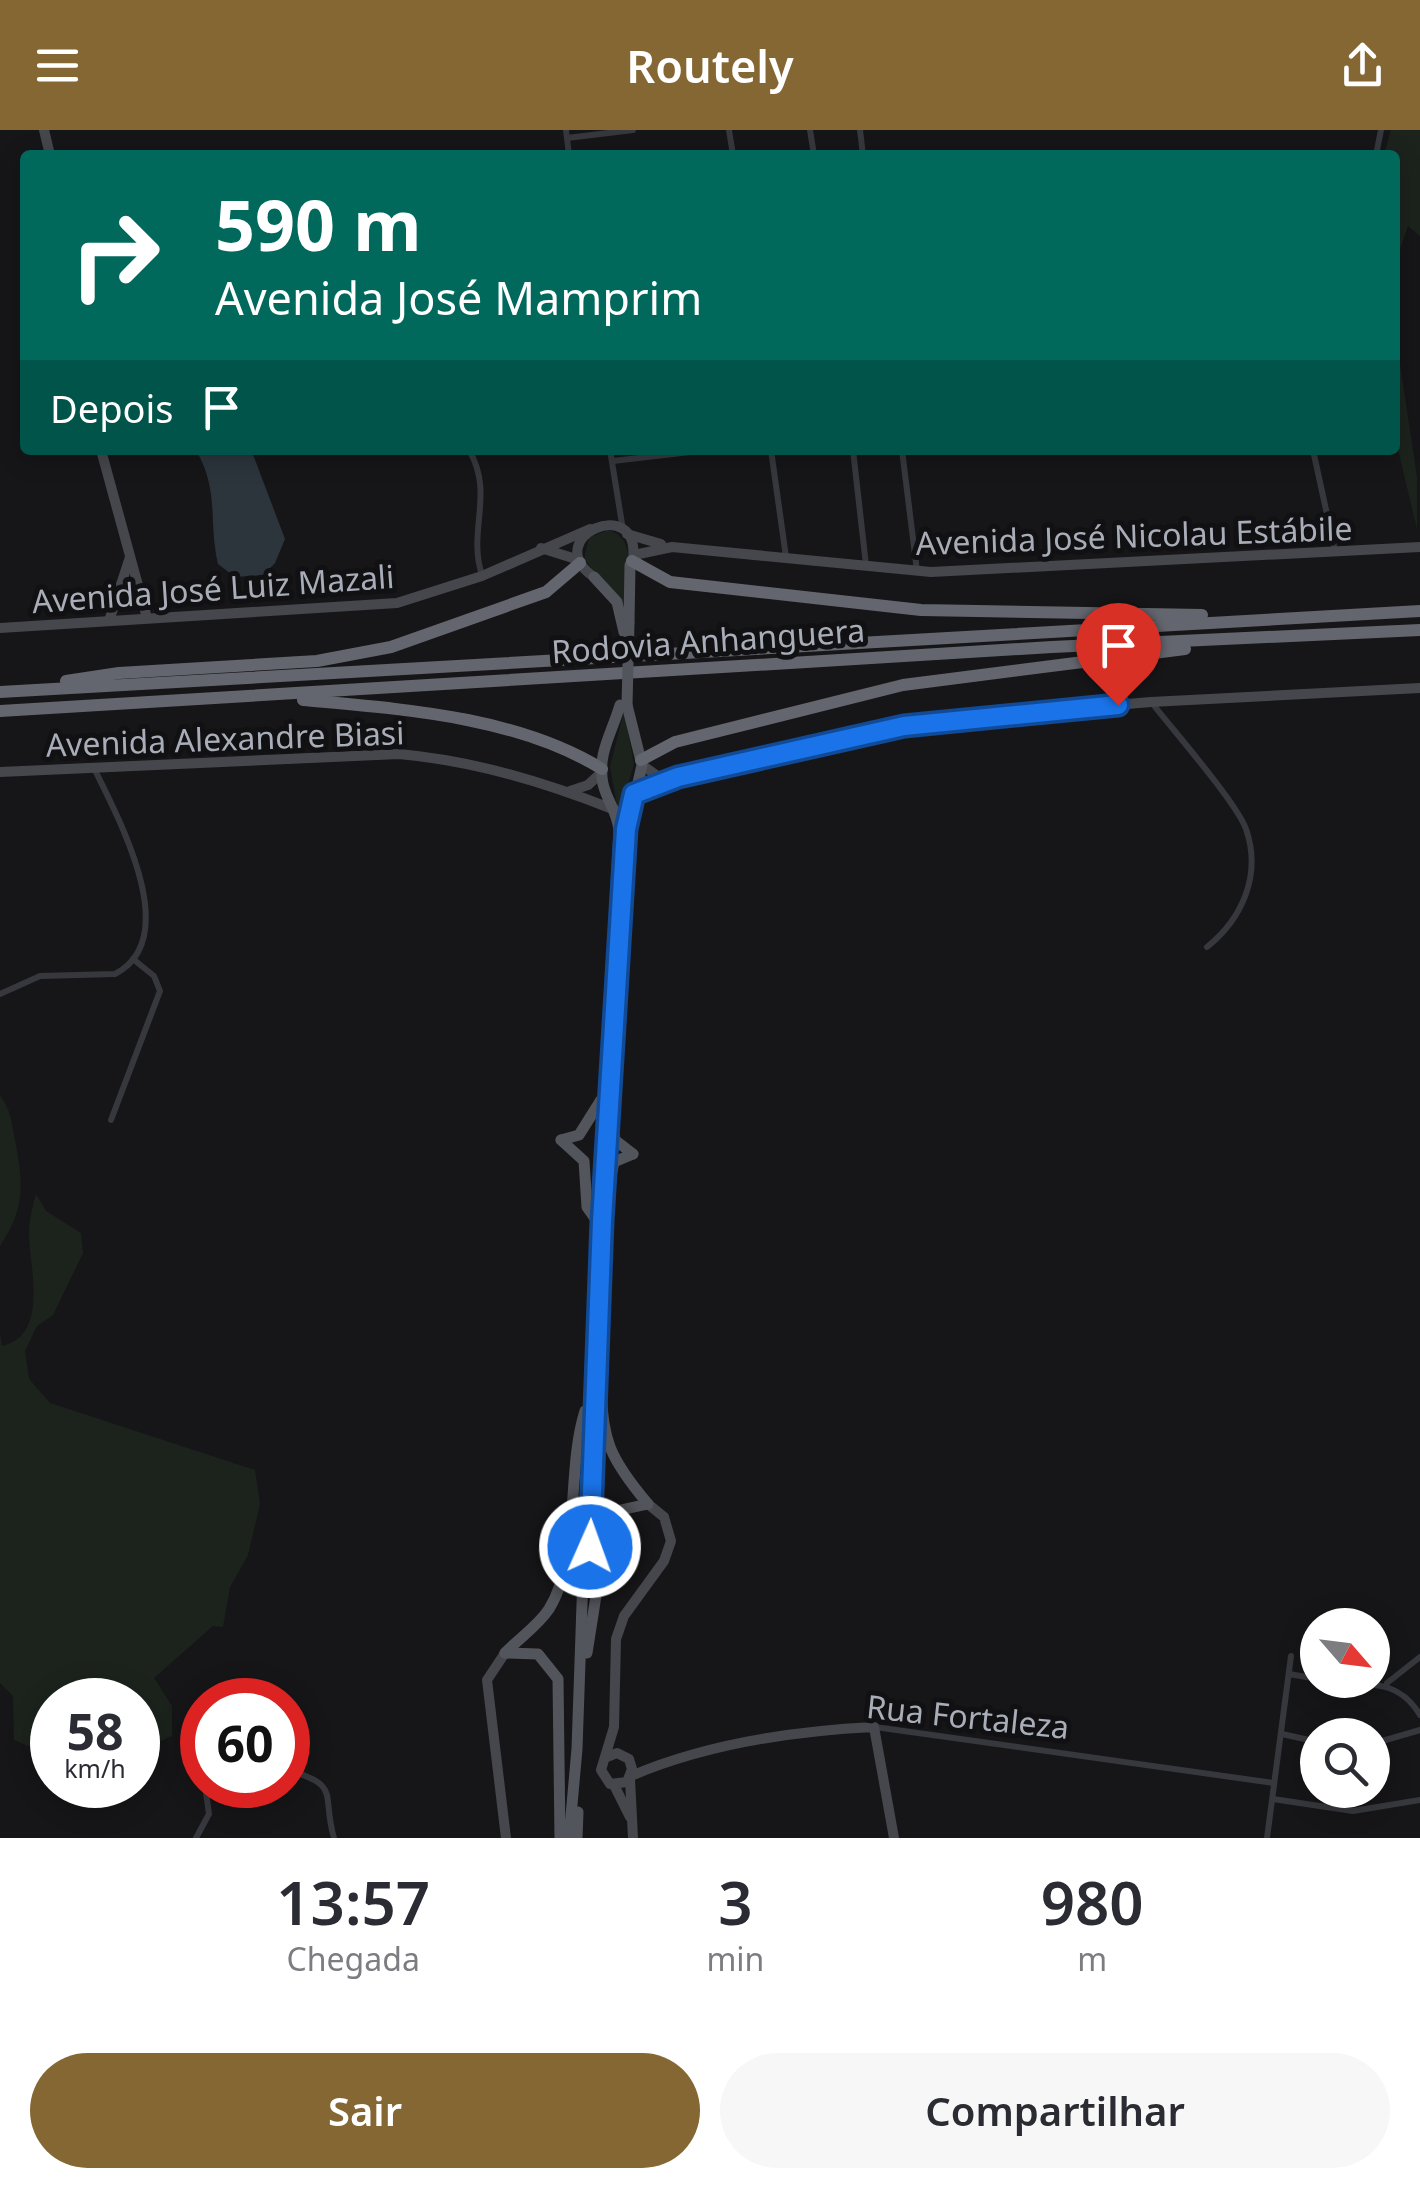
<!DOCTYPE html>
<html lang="pt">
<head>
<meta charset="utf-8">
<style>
  :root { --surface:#fff; --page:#f7f7f7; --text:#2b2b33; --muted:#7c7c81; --accent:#856733 }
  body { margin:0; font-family:"Noto Sans",sans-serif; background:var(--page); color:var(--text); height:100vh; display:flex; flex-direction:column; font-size:38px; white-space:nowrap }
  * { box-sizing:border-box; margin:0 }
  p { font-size:32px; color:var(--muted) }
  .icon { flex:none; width:55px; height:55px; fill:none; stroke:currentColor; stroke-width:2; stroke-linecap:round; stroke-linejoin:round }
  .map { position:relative; height:1708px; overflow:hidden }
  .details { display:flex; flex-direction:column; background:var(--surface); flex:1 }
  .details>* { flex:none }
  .hud { position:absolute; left:20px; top:20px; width:1380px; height:305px; border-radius:10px; box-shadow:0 5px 25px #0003; background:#00695c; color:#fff; overflow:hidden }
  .needle { width:65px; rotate:118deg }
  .fabs { position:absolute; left:1300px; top:1478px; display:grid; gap:20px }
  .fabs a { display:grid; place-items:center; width:90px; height:90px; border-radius:50%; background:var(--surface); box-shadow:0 5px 25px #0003; font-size:50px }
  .speed { position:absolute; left:30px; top:1548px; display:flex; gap:20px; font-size:50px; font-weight:700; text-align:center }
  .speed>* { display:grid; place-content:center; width:130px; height:130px; border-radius:50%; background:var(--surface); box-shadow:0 5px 25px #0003; line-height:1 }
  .speed small { font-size:25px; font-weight:400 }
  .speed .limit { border:15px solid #d22; background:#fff; color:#111 }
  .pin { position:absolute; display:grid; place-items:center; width:85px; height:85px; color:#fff; margin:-102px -42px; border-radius:50% 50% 50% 0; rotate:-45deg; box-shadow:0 0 10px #0007 }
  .pin .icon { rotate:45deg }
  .me { position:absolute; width:110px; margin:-55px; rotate:2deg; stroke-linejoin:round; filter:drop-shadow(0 0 8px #0008) }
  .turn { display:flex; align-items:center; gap:35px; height:210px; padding:0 30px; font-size:45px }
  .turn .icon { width:130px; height:130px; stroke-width:2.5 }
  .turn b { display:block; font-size:70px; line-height:85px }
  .then { display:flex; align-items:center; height:95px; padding:0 30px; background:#0003; gap:20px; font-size:38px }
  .eta { display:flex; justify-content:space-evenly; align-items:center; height:170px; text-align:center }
  .eta b { font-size:60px; font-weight:600; line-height:70px }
  .primary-button { display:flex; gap:20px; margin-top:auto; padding:20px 30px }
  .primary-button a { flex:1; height:115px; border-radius:60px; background:var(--accent); color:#fff; font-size:40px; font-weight:600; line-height:115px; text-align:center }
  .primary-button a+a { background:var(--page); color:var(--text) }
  header { display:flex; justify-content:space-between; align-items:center; height:130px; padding:0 30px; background:var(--accent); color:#fff; font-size:45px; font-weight:600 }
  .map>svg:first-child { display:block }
  .green { fill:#1c231d }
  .water { fill:#2c353c }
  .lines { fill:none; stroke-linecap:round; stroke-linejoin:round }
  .street { stroke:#37383d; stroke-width:6 }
  .secondary { stroke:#45474d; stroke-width:10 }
  .primary { stroke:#53555c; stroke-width:11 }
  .highway { stroke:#63666e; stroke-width:12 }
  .primary-bridge { stroke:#53555c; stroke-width:11 }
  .route-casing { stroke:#114b97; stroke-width:25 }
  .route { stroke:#1a73e8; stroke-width:18 }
  .labels { text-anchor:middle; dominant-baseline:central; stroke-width:10; stroke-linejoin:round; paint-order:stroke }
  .street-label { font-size:32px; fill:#a8adb8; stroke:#111113 }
</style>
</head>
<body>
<header><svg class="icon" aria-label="menu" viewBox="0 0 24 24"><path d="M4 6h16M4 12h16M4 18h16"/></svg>Routely<svg class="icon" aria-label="share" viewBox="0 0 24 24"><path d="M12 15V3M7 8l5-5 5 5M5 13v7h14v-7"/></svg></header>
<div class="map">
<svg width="1420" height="1708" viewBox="0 0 1420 1708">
  <rect width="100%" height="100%" fill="#161618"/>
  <g class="green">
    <polygon points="1391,0 1420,0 1420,106 1408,96 1395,133 1395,25 1384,25"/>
    <polygon points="1395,201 1417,347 1417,399 1395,307"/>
    <path d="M608 400C640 409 626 450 624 476L584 429 589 408Z"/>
    <polygon points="624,581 634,634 619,686 610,637"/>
    <path d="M0 966C12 982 11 991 15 1010 23 1053 26 1077 0 1116Z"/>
    <path d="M36 1064 46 1081 81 1103 83 1123 53 1185 37 1196 25 1221 29 1249 50 1273 255 1340 260 1374 248 1425 230 1457 223 1497 213 1496 154 1548 172 1576V1606L138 1621V1570H52V1626L14 1610 13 1566 0 1553V1203L2 1216C50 1205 29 1136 29 1103 29 1090 33 1076 36 1064Z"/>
  </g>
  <path class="water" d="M196 320H249L254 327 285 409 275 433 263 445 235 447 218 434C208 391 220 362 196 320Z"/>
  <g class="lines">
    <g class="street">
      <polyline points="566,0 569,25"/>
      <polyline points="729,0 733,25"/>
      <polyline points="810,0 814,25"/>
      <polyline points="860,0 863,25"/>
      <polyline points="567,8 633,0"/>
      <polyline points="1376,25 1381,0"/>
      <path d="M469 320C495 364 467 401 482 445"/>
      <polyline points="610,320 623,400"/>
      <polyline points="771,320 786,427"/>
      <polyline points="853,320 866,435"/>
      <polyline points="902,320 917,441"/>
      <polyline points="1313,320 1335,421"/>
      <polyline points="613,331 707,320"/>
      <path d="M1152 573C1173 600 1236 672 1246 699 1262 745 1242 789 1207 817"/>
      <path d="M0 864 40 846 115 844C185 808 117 686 94 638"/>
      <polyline points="111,990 160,861 154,846 133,829"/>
      <polyline points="1289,1544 1318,1549"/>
      <path d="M1324 1550C1363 1556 1397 1546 1420 1585"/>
      <polyline points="1387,1553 1420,1527"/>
      <polyline points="875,1597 1274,1653"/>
      <polyline points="1282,1604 1318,1612"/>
      <polyline points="1372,1614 1420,1600"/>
      <path d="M288 1640C342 1656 321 1663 334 1708"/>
      <polyline points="1273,1669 1353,1681 1420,1670"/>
      <polyline points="196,1708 209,1684 205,1655"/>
      <polyline points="1267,1708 1291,1526"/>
    </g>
    <g class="secondary">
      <polyline points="44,0 50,25"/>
      <polyline points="101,320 147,488"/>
      <polyline points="627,404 661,414"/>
      <polyline points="541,418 579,430"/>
      <polyline points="634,425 672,417 931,442 1420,417"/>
      <path d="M594 447C538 408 641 362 633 430"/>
      <polyline points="109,491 130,427"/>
      <polyline points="0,498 397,473 482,446 590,399"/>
      <polyline points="642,635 659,647 672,647"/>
      <path d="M0 642 399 624C475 631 544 652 615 680"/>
      <polyline points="570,661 588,655 602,642"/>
      <polyline points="635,665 678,647 947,589 1151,572 1420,558"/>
      <polyline points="505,1523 487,1550 506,1708"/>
      <polyline points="605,1628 617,1623 629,1629 632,1639 627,1652 610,1654 601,1640 614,1597 616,1509 624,1486 664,1431 671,1411 664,1387 648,1374"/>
      <path d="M631 1646C706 1614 793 1601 874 1597L894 1708"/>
      <polyline points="630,1649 633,1708"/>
      <polyline points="614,1655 630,1687"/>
    </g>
    <g class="primary">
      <polyline points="594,447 617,472 624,502"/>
      <polyline points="629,493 630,435"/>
      <polyline points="625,710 642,635 627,575"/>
      <polyline points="608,969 615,1010 633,1024"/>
      <polyline points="561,1010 584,1031 587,1077 597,1091"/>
      <polyline points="561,1010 579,1005 601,970"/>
      <polyline points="602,1090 614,1032 633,1024"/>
      <path d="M597 1226C607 1303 595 1311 648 1374"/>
      <path d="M505 1523C519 1508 537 1497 549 1479 581 1427 566 1340 585 1281"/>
      <polyline points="505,1523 538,1524 558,1549 560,1708"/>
      <polyline points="587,1523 607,1396 616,1381 648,1374"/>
      <path d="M569 1708 577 1619 590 1243 619 700C617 681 607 671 603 654 597 623 612 603 620 575"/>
      <polyline points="577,1708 578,1682"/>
    </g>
    <g class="highway">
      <polyline points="632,431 670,452 921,480 1202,485"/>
      <polyline points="66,551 119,543 317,531 391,517 546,462 580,433"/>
      <polyline points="0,562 1420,481"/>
      <path d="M303 570C401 579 516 586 602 639"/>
      <polyline points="0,581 1052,517 1420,500"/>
      <polyline points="641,630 675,612 903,555 1185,519"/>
    </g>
    <polyline class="primary-bridge" points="627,575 629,493"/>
  </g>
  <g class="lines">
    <g class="route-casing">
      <polyline id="route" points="590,1417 602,1091 626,699 634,664 678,647 904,596 1118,575"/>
    </g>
    <use href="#route" class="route"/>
  </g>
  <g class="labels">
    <g class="street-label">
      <text transform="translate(1134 405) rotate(-2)">Avenida José Nicolau Estábile</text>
      <text transform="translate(213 458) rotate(-4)">Avenida José Luiz Mazali</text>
      <text transform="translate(708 510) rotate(-4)">Rodovia Anhanguera</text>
      <text transform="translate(225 608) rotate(-2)">Avenida Alexandre Biasi</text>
      <text transform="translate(968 1586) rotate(6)">Rua Fortaleza</text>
    </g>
  </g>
</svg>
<div class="fabs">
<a><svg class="needle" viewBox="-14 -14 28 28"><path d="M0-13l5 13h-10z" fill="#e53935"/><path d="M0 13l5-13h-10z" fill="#7c7c81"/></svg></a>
<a><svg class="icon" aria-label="search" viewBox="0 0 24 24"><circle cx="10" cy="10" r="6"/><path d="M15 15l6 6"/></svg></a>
</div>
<div class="speed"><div>58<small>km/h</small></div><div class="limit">60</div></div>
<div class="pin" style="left:1118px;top:575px;background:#d93025"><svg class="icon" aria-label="arrive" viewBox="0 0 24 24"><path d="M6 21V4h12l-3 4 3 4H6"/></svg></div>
<svg class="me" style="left:590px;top:1417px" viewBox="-20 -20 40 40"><circle r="17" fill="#1a73e8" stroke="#fff" stroke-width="3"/><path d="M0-11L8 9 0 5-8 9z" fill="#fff"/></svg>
<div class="hud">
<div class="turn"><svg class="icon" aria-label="right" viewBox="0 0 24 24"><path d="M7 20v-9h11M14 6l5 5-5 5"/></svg><div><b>590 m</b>Avenida José Mamprim</div></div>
<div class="then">Depois<svg class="icon" aria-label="arrive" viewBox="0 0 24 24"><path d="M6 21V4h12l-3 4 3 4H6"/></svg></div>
</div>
</div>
<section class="details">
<div class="eta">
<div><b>13:57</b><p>Chegada</p></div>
<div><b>3</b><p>min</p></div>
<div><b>980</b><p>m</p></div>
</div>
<div class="primary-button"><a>Sair</a><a>Compartilhar</a></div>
</section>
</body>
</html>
